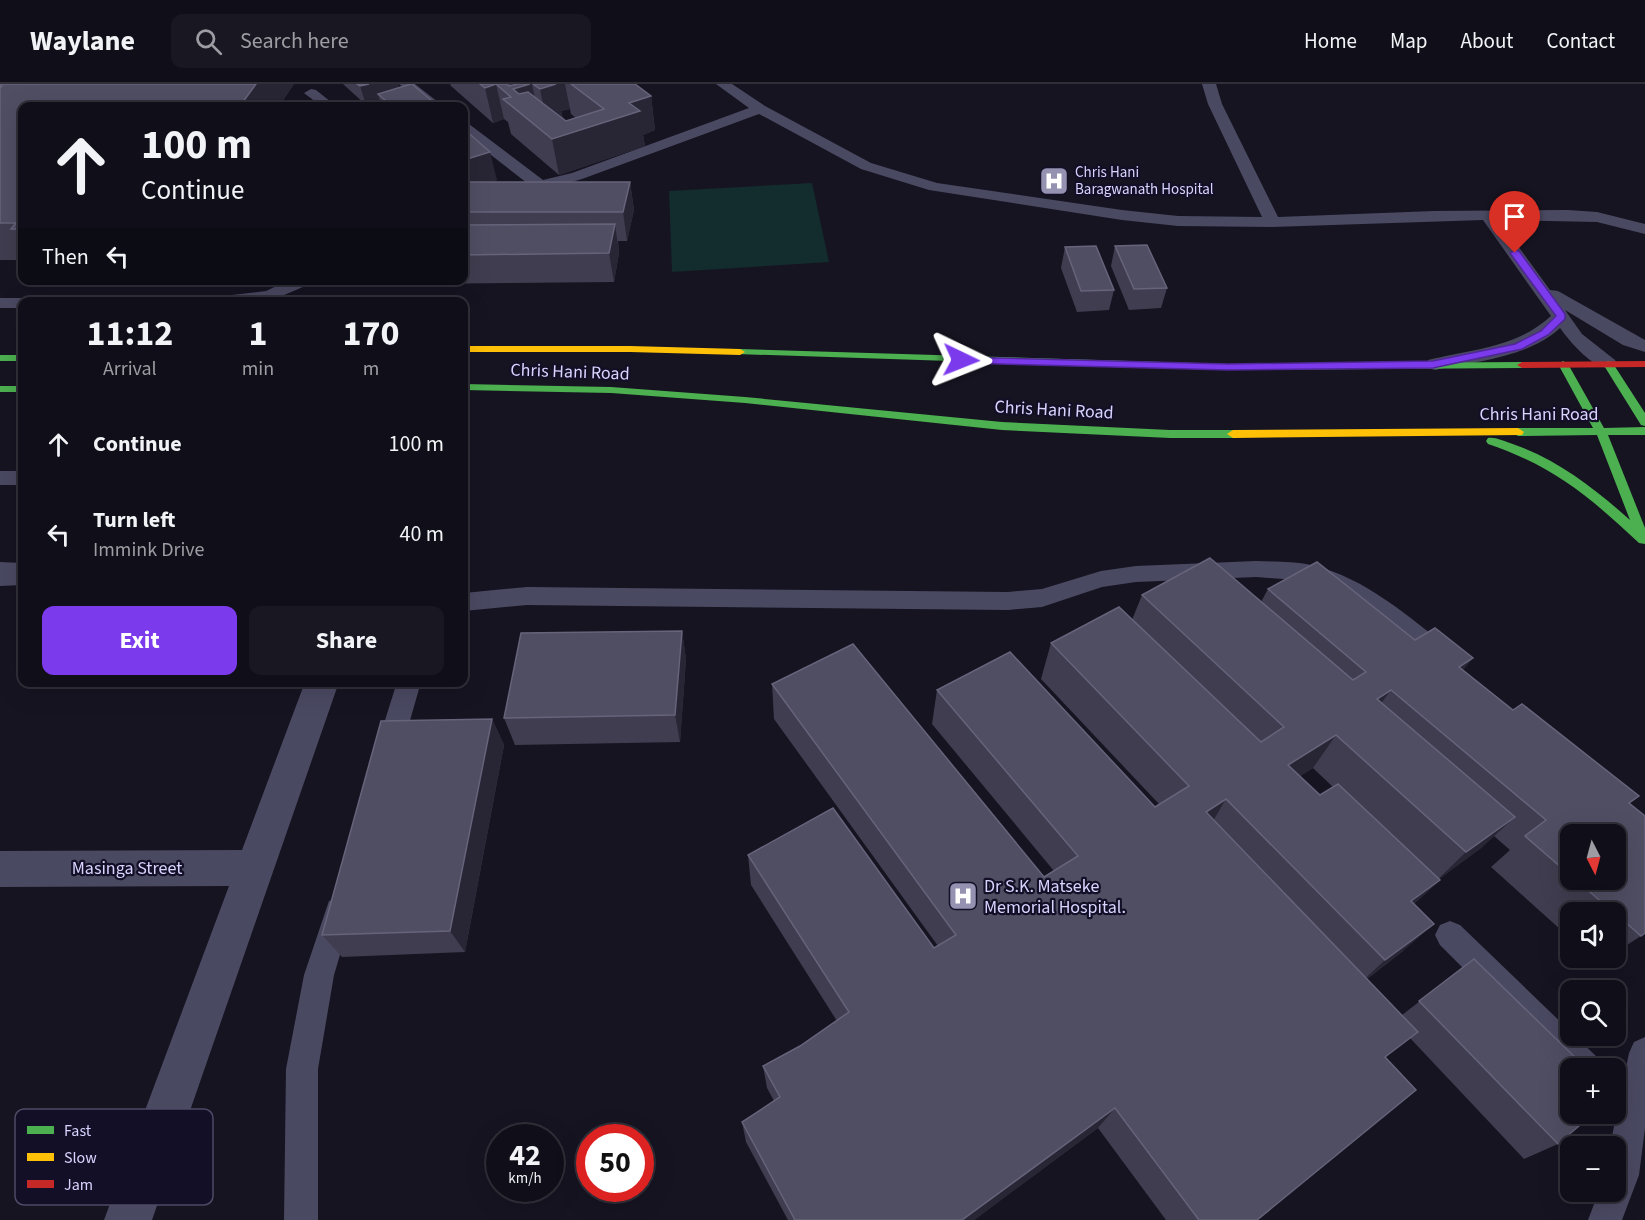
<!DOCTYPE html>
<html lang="en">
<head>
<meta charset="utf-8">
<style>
  :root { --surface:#100f19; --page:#191822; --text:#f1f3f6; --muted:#9c9ca2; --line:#302f38; --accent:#7c3aed }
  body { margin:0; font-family:"Source Sans 3",sans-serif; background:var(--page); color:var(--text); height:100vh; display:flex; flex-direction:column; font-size:22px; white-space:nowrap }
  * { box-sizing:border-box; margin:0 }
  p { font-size:20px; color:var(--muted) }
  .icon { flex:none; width:33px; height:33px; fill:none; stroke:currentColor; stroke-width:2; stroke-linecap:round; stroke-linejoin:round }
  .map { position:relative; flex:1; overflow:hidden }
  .panel { position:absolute; left:18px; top:213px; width:450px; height:390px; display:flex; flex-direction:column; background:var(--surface); border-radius:12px; box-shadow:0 6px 24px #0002,0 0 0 2px var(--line) }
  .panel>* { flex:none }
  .top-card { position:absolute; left:18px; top:18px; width:450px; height:183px; border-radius:12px; box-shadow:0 6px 24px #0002,0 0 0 2px var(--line); background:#100f19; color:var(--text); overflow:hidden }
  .needle { width:39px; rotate:174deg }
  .fabs { position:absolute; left:1560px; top:740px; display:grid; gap:12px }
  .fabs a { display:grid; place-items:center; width:66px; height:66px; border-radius:12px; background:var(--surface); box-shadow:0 6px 24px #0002,0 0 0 2px var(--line); font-size:30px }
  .speed { position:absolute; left:486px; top:1040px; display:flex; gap:12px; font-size:30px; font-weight:700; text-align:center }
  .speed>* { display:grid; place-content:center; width:78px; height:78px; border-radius:50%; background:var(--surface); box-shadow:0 6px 24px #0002,0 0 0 2px var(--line); line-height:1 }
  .speed small { font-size:15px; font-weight:400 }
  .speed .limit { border:9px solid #d22; background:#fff; color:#111 }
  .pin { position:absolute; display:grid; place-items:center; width:51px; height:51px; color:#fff; margin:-62px -26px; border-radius:50% 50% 50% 0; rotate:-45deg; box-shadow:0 0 6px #0007 }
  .pin .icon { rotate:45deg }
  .me { position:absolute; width:66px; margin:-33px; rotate:92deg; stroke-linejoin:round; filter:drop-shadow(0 0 4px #0008) }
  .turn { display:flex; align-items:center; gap:21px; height:126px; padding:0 24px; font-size:27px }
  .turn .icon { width:78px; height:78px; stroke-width:2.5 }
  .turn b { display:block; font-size:42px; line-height:51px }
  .then { display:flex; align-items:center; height:57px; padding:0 24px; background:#0003; gap:12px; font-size:22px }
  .eta { display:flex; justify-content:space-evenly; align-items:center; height:102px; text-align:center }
  .eta b { font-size:36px; font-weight:700; line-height:42px }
  .action { display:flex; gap:12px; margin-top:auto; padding:12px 24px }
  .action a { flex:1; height:69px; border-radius:12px; background:var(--accent); color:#fff; font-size:24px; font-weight:700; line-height:69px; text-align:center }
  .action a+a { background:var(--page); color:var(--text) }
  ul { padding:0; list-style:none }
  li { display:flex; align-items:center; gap:18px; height:90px; padding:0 24px }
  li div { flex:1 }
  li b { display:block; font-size:22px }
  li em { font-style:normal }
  header { display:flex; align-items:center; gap:36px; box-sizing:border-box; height:84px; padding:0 30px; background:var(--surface); border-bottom:2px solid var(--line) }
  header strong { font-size:28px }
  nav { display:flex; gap:33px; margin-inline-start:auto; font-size:21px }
  .search { width:420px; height:54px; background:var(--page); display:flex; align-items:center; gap:15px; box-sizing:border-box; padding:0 21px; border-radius:12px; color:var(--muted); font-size:22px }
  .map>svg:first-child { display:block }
  .green { fill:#132c2d }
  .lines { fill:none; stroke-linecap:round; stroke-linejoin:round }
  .lane { fill:#4a4962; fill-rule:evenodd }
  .street { fill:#4a4962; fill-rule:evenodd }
  .fast { fill:#4caf50; fill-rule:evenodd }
  .slow { fill:#ffc107; fill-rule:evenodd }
  .jam { fill:#c62828; fill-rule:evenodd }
  .wall { fill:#403d50; fill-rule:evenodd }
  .shaded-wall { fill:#282635 }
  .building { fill:#504e63; stroke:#66637b; stroke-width:1.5 }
  .route { fill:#7c3aed; stroke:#51269a; stroke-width:1.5 }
  .labels { text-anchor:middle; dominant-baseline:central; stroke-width:4.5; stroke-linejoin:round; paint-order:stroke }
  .far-poi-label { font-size:15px; fill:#d9d4ff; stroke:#130f26; text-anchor:start }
  .street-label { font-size:18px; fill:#d9d4ff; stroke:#130f26 }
  .poi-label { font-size:18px; fill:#d9d4ff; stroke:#130f26; text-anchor:start }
  .key { fill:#130f26; stroke:#4e4a67; stroke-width:1.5 }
  .key-label { font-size:16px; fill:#d9d4ff }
</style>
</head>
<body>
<header>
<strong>Waylane</strong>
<div class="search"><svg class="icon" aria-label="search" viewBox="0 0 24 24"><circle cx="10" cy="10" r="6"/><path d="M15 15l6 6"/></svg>Search here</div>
<nav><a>Home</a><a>Map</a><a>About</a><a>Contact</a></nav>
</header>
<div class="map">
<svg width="1645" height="1136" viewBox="0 0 1645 1136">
  <rect width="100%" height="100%" fill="#161421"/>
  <polygon class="green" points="812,99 829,178 672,188 669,107"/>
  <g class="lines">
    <g class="lane">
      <polygon points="399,0 415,0 443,22 428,22"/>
      <path d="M716 0H732L765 22 871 79 937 99 1122 126 1178 132 1262 133 1208 20 1202 0H1216L1222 20 1278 133 1434 127 1568 126 1597 128 1645 140V150L1597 138 1499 136 1550 206 1558 207 1645 256V268L1623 261 1565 226 1582 250 1615 276 1617 280 1615 284C1596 289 1570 258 1560 244 1527 274 1476 277 1435 286L1428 284 1426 280 1428 276C1472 265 1516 264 1551 232L1483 136 1272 143 1178 142 1122 136 929 106 861 85 759 30 582 95 540 107 464 117V107L527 99 464 50V39L469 40 543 96 572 89 749 24Z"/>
      <polygon points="311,5 316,6 336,22 321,22 304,9"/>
      <polygon points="289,196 312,196 310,200 270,217 205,218 214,213 266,207"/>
      <polygon points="0,214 22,214 30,218 22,218 22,224 0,224"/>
      <rect x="0" y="387" width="22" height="14"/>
      <path d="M1256 477C1274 478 1294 477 1311 481 1367 494 1408 533 1453 567L1456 574 1453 581 1444 584 1435 581 1364 523 1330 503 1309 497 1256 493 1136 498 1102 503 1042 523 1008 526 527 521 464 527V509L527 503 1008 508 1042 505 1101 487 1136 482Z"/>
      <polygon points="397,598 421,598 401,668 397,676 388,679 379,676 375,668"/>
      <polygon points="339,814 349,817 353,827 334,891 318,985 318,1136 284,1136 286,985 304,891 329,817"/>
      <polygon points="1450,837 1460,841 1570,947 1570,951 1574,951 1597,973 1602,984 1570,984 1570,991 1440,861 1435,851 1440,841"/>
      <polygon points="1645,953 1645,1044 1639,1091 1622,1136 1588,1136 1599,1107 1616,1107 1616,1062 1610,1062 1629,969 1634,958"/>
    </g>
    <g class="street">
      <polygon points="0,478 22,479 22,501 0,502"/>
      <polygon points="305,598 339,598 152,1136 104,1136 229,802 0,803 0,767 242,766"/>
    </g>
    <g class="fast">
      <polygon points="740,265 1228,280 1522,278 1527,281 1522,284 1228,286 736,270 736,266"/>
      <rect x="0" y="271" width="22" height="6"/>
      <path d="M1563 277 1568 280 1604 344 1645 343V351H1608L1645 444V460L1639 459C1590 413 1553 382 1488 360L1486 357 1488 354C1496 353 1503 357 1510 359 1557 375 1594 404 1630 436L1597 351 1518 352 1512 348 1518 344H1593L1558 280Z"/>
      <polygon points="1608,277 1612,278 1645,329 1645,342 1641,341 1603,280"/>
      <polygon points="464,300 611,303 745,313 1002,338 1170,346 1233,346 1239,350 1233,354 1170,354 1002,346 745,319 611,309 464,306"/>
      <rect x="0" y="302" width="22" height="6"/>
    </g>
    <g class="slow">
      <polygon points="464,262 630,262 740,265 745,268 740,271 630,268 464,268"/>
      <polygon points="1518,344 1524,348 1522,351 1233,354 1227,350 1233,346"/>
    </g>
    <polygon class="jam" points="1645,277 1645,283 1522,284 1517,281 1522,278"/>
  </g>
  <g class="wall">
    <polygon points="0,0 294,0 279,22 22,22 22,176 0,176"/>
    <polygon points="343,0 398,0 399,3 438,22 382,22 380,17 366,21"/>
    <path d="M450 0H511V2L514 1 513 0H635L651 12 655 46 643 51 645 62 559 91 511 50 508 38 504 35 493 39 451 2ZM570 25 571 30 576 34 566 37 563 35 561 27Z"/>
    <polygon points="464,45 497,96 492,98 630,98 634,126 627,157 618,157 619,169 614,198 412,200 410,196 464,196"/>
    <polygon points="1115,162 1167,204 1161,224 1129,226 1111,182"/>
    <polygon points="1065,163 1114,206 1109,226 1077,228 1061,184"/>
    <path d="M1268 505 1415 556 1463 586 1513 626 1639 712 1629 720 1641 852 1616 868V828H1570V854L1491 783 1510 766 1494 752 1481 764 1439 795 1440 796 1414 820 1403 867 1367 895 1402 931 1474 875 1558 1060 1524 1075 1410 954 1385 973 1257 1136H1166L1098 1044 974 1136H788L746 1058 742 1038 774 1017 767 1004 763 982 800 962 837 937 751 801 748 771 934 864 938 862 774 635 772 600 1044 793 1054 787 932 640 937 606 1155 723 1159 720 1041 595 1051 559 1132 536 1142 511 1261 518ZM1313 684 1333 703 1320 711 1300 692ZM1570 750 1616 795H1570Z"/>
    <polygon points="682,547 686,575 680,658 515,661 504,634"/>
    <polygon points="492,635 504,661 465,868 342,873 322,851"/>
    <polygon points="1592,873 1609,873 1599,879"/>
  </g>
  <g class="shaded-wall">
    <polygon points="256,0 294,0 279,22 240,22"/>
    <polygon points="369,0 398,0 401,11 378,10 380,17 366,21 360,2"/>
    <polygon points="496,0 504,35 493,39 485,4"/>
    <polygon points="530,0 532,0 539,34 513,5"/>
    <polygon points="550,0 565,0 570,25 561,27 563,35 547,40 540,5"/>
    <polygon points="651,12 655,46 643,51 645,62 559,91 552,55 629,19"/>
    <polygon points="490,68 497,96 464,107 464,76"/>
    <polygon points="630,98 634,126 627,157 623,128"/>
    <polygon points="615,140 619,169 614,198 609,169"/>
    <polygon points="682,547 686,575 680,658 675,631"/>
    <polygon points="1473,574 1445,609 1459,583"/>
    <polygon points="1391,606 1366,640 1377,615"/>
    <polygon points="492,635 504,661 465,868 450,847"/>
    <polygon points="1336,651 1313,684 1267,714 1288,681"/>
    <polygon points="1226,715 1207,747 1206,728"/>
    <polygon points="1515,733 1481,764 1435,798 1466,768"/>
    <polygon points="1440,796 1409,825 1411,817"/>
    <polygon points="1434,840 1403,867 1356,903 1385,876"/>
    <polygon points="1115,1024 1098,1044 974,1136 962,1136"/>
  </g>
  <g class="building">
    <polygon points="0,0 256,0 240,22 22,22 22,145 11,145 16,139 0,139 0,4 2,2 0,2"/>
    <polygon points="357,0 369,0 360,2"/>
    <polygon points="411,0 412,0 438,22 392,22 378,10"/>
    <polygon points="480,0 506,0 509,2 517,0 530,0 513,5 519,10 528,8 566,37 604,25 571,0 635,0 651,12 629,19 640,27 552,55 503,15 511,13 496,0 485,4"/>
    <polygon points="533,0 556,0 540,5"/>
    <polygon points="464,45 490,68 464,76"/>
    <polygon points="464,98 630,98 623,128 464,128"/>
    <polygon points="615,140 609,169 464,171 464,141"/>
    <polygon points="1147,161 1167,204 1134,205 1115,162"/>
    <polygon points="1096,162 1114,206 1081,207 1065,163"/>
    <polygon points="1210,474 1353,596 1366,588 1268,505 1317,478 1415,556 1435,544 1473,574 1459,583 1513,626 1522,620 1639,712 1629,719 1645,732 1645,849 1641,852 1616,830 1616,828 1613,828 1575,795 1616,795 1616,750 1570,750 1570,791 1525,752 1546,736 1391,606 1377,615 1515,733 1466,768 1336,651 1288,681 1320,711 1338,700 1440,796 1411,817 1434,840 1385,876 1226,715 1206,728 1418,948 1385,973 1416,1006 1257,1136 1199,1136 1115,1024 962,1136 795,1136 742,1038 780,1013 763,982 800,962 849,928 748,771 833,724 934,864 956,851 772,600 853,560 1044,793 1078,772 937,606 1010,568 1155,723 1189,702 1051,559 1119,523 1261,658 1284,643 1142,511"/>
    <polygon points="682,547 675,631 504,634 521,549"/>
    <polygon points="492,635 450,847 322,851 381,637"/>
    <polygon points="1474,875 1586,984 1570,984 1570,1029 1594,1029 1558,1060 1419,917"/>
  </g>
  <polygon class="route" points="1515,166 1519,167 1565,230 1565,235 1548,251 1522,265 1433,284 1228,286 961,279 955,276 961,273 1228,280 1433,277 1515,260 1541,247 1556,232 1510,169"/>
  <defs>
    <g id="hospital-square" transform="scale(1.5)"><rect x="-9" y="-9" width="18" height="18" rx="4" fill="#9591b1" stroke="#130f26"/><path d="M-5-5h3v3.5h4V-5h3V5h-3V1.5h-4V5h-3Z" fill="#fff"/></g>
  </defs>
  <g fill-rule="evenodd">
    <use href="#hospital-square" x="1054" y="97"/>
    <use href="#hospital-square" x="963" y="812"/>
  </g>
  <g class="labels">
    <g class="far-poi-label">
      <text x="1075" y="88">Chris Hani<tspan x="1075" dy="17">Baragwanath Hospital</tspan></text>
    </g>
    <g class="street-label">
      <text transform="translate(570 288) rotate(2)">Chris Hani Road</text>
      <text transform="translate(1054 326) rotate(3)">Chris Hani Road</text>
      <text x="1539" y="330">Chris Hani Road</text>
      <text x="127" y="784">Masinga Street</text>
    </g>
    <g class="poi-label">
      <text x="984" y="802">Dr S.K. Matseke<tspan x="984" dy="21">Memorial Hospital.</tspan></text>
    </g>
  </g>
  <rect x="15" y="1025" width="198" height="96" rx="9" class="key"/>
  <rect x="27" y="1042" width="27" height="8" fill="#4caf50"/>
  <rect x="27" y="1069" width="27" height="8" fill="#ffc107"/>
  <rect x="27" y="1096" width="27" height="8" fill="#c62828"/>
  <g class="key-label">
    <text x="64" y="1052">Fast</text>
    <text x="64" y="1079">Slow</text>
    <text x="64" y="1106">Jam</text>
  </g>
</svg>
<div class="fabs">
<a><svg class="needle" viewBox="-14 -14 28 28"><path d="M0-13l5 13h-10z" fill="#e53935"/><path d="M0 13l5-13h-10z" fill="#9c9ca2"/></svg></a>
<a><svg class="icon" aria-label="sound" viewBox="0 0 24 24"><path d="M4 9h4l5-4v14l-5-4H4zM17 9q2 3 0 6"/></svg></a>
<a><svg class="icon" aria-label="search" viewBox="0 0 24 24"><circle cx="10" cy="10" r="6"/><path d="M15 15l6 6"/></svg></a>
<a>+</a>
<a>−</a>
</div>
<div class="speed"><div>42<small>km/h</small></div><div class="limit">50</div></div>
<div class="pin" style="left:1515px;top:169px;background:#d93025"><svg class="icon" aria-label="arrive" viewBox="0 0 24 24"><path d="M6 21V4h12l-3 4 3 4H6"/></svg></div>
<svg class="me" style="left:961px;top:276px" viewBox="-20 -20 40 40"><path d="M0-17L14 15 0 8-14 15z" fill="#7c3aed" stroke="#fff" stroke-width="4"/></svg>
<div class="top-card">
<div class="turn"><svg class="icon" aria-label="ahead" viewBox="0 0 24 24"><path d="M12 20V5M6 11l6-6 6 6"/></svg><div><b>100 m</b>Continue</div></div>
<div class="then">Then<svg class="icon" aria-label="left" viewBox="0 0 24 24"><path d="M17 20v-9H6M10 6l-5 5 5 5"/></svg></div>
</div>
<section class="panel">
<div class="eta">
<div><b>11:12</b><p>Arrival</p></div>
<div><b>1</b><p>min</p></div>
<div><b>170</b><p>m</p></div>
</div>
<ul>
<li><svg class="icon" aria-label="ahead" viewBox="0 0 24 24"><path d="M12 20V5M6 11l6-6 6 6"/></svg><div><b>Continue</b></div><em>100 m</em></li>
<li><svg class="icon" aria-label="left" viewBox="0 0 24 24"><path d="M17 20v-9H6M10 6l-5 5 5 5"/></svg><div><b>Turn left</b><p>Immink Drive</p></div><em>40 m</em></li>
</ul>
<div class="action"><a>Exit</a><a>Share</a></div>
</section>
</div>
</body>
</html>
